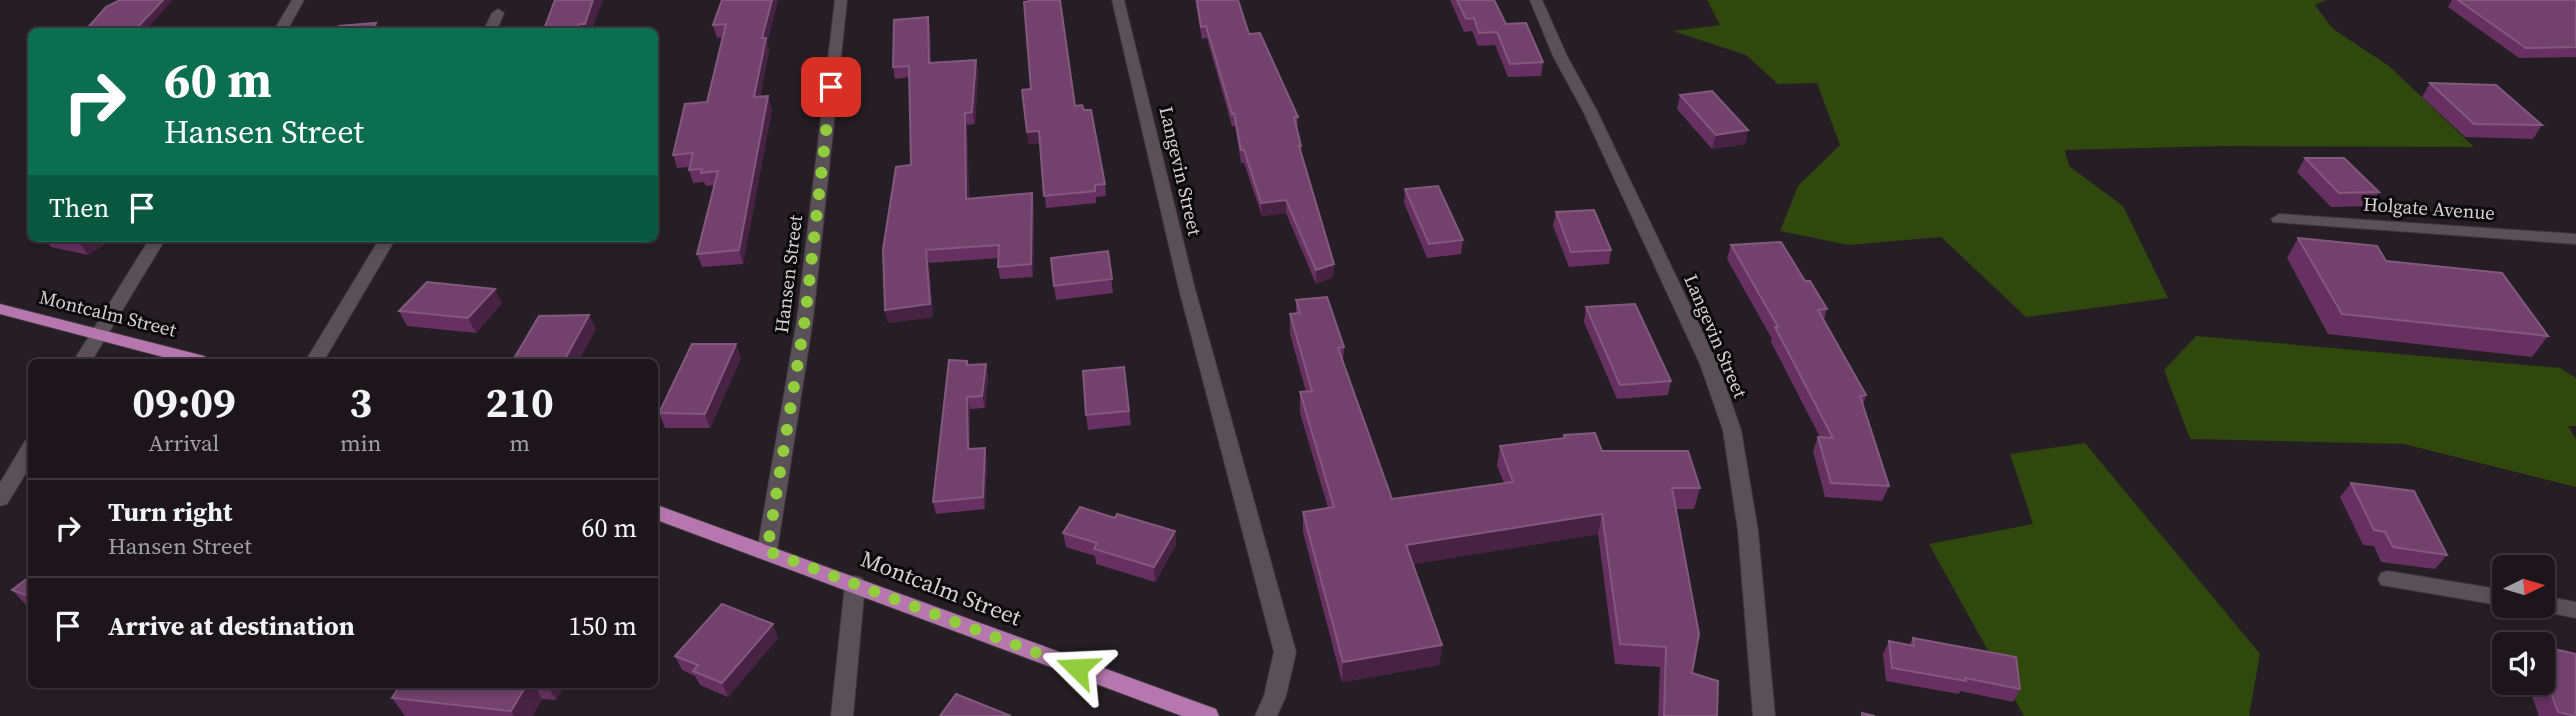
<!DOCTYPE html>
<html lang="en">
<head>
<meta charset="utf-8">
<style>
  :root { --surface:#1c161b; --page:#251f24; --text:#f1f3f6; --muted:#a09fa3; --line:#3a353a }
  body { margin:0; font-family:"Source Serif 4",serif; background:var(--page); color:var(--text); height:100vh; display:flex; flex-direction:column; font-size:26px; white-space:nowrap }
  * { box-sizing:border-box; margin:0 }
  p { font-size:23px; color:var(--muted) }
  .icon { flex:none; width:38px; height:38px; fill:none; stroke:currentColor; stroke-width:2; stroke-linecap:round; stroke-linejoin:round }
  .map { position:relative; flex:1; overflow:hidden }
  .side { position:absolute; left:28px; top:359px; width:630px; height:329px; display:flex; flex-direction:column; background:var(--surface); border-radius:10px; box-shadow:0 4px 10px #0003,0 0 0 2px var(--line) }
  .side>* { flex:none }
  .guide { position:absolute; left:28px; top:28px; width:630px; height:214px; border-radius:10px; box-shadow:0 4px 10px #0003,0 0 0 2px var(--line); background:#0b6e4f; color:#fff; overflow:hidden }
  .needle { width:46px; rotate:85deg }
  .controls { position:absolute; left:2492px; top:555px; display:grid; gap:14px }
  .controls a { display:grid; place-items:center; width:63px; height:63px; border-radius:10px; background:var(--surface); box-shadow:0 4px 10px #0003,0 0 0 2px var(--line); font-size:35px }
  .pin { position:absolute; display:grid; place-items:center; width:60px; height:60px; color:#fff; margin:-30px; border-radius:14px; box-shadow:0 4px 10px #0006 }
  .me { position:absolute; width:77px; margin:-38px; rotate:291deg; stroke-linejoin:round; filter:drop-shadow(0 0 5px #0008) }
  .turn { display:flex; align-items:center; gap:24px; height:147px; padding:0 21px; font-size:32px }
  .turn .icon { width:91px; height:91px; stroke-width:2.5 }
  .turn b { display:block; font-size:49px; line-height:60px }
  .then { display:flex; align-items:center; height:66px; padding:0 21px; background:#0003; gap:14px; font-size:26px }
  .eta { display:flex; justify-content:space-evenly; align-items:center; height:119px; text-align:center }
  .eta b { font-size:42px; font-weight:700; line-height:49px }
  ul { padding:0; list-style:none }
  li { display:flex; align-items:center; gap:21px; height:98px; padding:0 21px; border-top:2px solid var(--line) }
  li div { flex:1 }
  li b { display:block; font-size:26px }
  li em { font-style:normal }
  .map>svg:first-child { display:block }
  .green { fill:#30470d }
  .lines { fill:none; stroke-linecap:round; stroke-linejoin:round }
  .minor-casing { stroke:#3e383d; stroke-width:2 }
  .major-casing { stroke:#3e383d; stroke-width:2 }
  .minor { fill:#595058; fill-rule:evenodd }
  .major { fill:#b577ad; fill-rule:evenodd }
  .wall { fill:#663161 }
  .shaded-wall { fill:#472243 }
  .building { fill:#72426d; stroke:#82587d; stroke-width:2 }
  .route { stroke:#92cd3e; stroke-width:12; stroke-dasharray:0 21.6 }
  .labels { text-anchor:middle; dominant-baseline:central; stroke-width:6; stroke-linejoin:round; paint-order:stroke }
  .street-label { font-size:19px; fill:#d5d0d4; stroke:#0c090c }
  .near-street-label { font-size:23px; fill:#d5d0d4; stroke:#0c090c }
</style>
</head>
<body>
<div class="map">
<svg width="2576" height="716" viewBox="0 0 2576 716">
  <rect width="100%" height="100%" fill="#251e24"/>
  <g class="green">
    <polygon points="1707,0 2327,0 2315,5 2333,29 2389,66 2474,147 2221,146 2065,150 2069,166 2123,206 2168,298 2026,317 1941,237 1848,245 1780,231 1798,186 1840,145 1817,83 1778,84 1746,55 1673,31 1720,25"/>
    <polygon points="2196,336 2560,368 2576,378 2576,426 2568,426 2576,439 2576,487 2404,444 2190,439 2164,370"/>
    <polygon points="2085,443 2260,654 2249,716 2024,716 1929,544 2033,524 2010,454"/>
  </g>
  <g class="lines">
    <g class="minor-casing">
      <g id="minor">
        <polygon points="292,0 304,0 286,32 273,32"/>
        <polygon points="835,0 847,0 813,319 777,551 774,557 767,559 760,557 757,551 797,319"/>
        <polygon points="1112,0 1124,0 1195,289 1296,652 1286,696 1277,716 1255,716 1264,696 1274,652 1179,289"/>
        <polygon points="1530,0 1542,0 1567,56 1597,111 1718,364 1741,430 1758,531 1775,716 1753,716 1738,531 1723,430 1700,364 1583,111 1553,56"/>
        <polygon points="498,9 504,13 496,32 483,32 492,13"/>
        <polygon points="2279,214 2576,234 2576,244 2273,222 2271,219"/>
        <polygon points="150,238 166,238 91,362 73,362"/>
        <polygon points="380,238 396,238 323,362 305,362"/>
        <polygon points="32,439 32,463 7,504 0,506 0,483 25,441"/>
        <polygon points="2388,571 2504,590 2504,606 2506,606 2504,606 2381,585 2378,579 2381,573"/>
        <polygon points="855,576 862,578 865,584 853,716 831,716 845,584 848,578"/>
        <polygon points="2543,596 2576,602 2576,618 2536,610 2533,606 2543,606"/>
      </g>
    </g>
    <g class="major-casing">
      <g id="major">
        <polygon points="0,304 204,356 213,362 182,362 0,314"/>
        <polygon points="654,504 1216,709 1219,716 1182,716 654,519"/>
      </g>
    </g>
    <use href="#minor" class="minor"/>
    <use href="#major" class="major"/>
  </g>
  <g class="wall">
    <polygon points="722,0 778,0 767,43 769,50 760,97 772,109 743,264 702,267 697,254 714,185 706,186 704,182 693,183 689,170 689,167 677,168 673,155 707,102 723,37 717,38 713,25"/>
    <polygon points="1195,0 1238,0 1249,34 1298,117 1297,129 1301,146 1301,154 1334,264 1333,277 1316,284 1286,213 1262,216 1244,163 1241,163 1235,126 1232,126 1207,38 1202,39"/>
    <polygon points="1450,0 1494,0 1506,24 1543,62 1541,76 1508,77 1495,45 1478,46 1472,31 1464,32"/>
    <polygon points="2452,0 2576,0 2576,57 2519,58 2448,7"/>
    <polygon points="1030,1 1075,106 1105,184 1106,196 1096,197 1096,203 1046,208 1040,143 1029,144 1027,132 1031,89"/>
    <polygon points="928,17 930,28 931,63 976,60 978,72 975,124 967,125 969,199 1034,205 1033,277 1000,279 998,267 999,258 929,263 933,317 888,323 885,310 911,165 909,77 895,79 893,67"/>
    <polygon points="2430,83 2542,125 2533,139 2465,137 2422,97"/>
    <polygon points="1680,95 1748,130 1745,144 1712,149 1677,109"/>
    <polygon points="2305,158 2379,192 2370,206 2331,207 2297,172"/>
    <polygon points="1405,189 1463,240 1461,254 1427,258 1404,203"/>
    <polygon points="1556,212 1611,250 1609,264 1569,267 1553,226"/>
    <polygon points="44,238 114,238 88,255 51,247"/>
    <polygon points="2298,238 2386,261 2548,336 2532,357 2328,334 2287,258"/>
    <polygon points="1731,245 1805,281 1827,309 1824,320 1866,395 1863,405 1889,486 1882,501 1825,497 1813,451 1818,437 1820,437 1771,342 1772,339 1727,259"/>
    <polygon points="1108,251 1113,293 1056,300 1054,286"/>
    <polygon points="1296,300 1344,347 1343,361 1392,499 1504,483 1497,466 1500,446 1564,438 1564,435 1602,451 1700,488 1694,509 1676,509 1692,673 1717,716 1658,716 1660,667 1615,664 1598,534 1412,564 1442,645 1439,665 1342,682 1303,532 1303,512 1328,508 1300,413 1300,392 1306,392 1290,334 1290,314 1296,313"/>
    <polygon points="502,303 476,333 407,326 399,311"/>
    <polygon points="1586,307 1671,381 1668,395 1617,399 1584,322"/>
    <polygon points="741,358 710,428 665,428 659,413"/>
    <polygon points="967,361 968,365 986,364 988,376 985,408 970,409 970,449 987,460 985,509 936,514 933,502"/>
    <polygon points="1124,367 1131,425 1088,430 1086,415"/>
    <polygon points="2351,483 2447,555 2435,569 2381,562 2374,546 2363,545 2340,497"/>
    <polygon points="1115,518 1175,531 1176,545 1155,582 1096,564 1095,556 1066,547 1063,533"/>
    <polygon points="32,575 32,607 26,605 12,590"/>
    <polygon points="778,638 728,697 700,685 695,676 682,670 675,656"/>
    <polygon points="1913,638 2020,689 2013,702 1960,691 1959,694 1886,681 1883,654 1889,641 1909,645"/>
    <polygon points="2554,649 2576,716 2539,716 2527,682 2543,682 2543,652 2549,654"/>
    <polygon points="401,684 566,684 556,700 542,699 532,716 405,716 392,698"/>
  </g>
  <g class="shaded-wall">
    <polygon points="163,0 173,0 144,32 133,32"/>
    <polygon points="593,0 603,0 591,32 576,32"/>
    <polygon points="772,0 778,0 767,43 769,50 757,110 754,97 762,38"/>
    <polygon points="928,17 930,28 931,75 929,63"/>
    <polygon points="376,23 380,32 371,32"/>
    <polygon points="976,60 978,72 975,124 972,112"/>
    <polygon points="768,96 772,109 743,264 739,250"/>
    <polygon points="965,113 967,125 969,211 966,199"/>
    <polygon points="1748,130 1745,144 1712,149 1716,135"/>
    <polygon points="1039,131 1041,143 1029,144 1027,132"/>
    <polygon points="1032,193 1034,205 1033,277 1031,264"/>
    <polygon points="1286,200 1286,213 1262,216 1261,203"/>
    <polygon points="83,238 114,238 88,255 78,241"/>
    <polygon points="926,250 929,263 933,317 888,323 885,310"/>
    <polygon points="1334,264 1333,277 1316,284 1316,270"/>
    <polygon points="495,289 502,303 476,333 468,318"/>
    <polygon points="589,315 596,329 578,362 565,362"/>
    <polygon points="736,344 741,358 710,428 705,414"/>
    <polygon points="986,364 988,376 985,408 982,396"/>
    <polygon points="967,397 970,409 970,462 968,449"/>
    <polygon points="985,448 987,460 985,509 983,497"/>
    <polygon points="1602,514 1598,534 1404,566 1406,545"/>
    <polygon points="1175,531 1176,545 1155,582 1154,567"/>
    <polygon points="773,624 778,638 728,697 722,683"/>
    <polygon points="1442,645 1439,665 1342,682 1343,662"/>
    <polygon points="527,684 534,684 542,699 532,716 514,716 511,711"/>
    <polygon points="547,684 566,684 556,700"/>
  </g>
  <g class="building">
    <polygon points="120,0 163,0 133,32 84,32 106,7"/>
    <polygon points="555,0 593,0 585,24 579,24 576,32 543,32"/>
    <polygon points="722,0 772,0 762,38 766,38 754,97 768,96 739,250 697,254 718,171 701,173 702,169 689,170 693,153 673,155 685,104 707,102 726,24 713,25"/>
    <polygon points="1030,0 1060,0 1075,106 1082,105 1084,110 1091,110 1105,184 1095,185 1095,191 1044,196 1039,131 1027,132 1022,90 1031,89 1024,2 1030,1"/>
    <polygon points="1197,0 1238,0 1249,34 1260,33 1298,117 1294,117 1301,146 1299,146 1334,264 1316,270 1286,200 1261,203 1244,150 1241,150 1234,113 1232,114 1206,26 1201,27"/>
    <polygon points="1457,0 1494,0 1506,24 1526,23 1543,62 1510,64 1497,32 1479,33 1474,18 1466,19"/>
    <polygon points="2458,0 2576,0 2576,47 2526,48"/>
    <polygon points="928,17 929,63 976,60 972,112 965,113 966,199 1032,193 1031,264 998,267 999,245 926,250 930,304 885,310 883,249 896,167 911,165 909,66 893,67 894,20"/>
    <polygon points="376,23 371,32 336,32 339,26"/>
    <polygon points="2430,83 2496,85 2542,125 2474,124"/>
    <polygon points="1712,91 1748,130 1716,135 1680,95"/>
    <polygon points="2305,158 2344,158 2379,192 2339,193"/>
    <polygon points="1438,186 1463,240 1429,244 1405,189"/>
    <polygon points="1594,210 1611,250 1571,252 1556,212"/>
    <polygon points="64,238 83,238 78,241"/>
    <polygon points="2298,238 2377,246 2386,261 2502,273 2548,336 2342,314"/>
    <polygon points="1781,242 1805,281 1810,281 1827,309 1818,310 1866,395 1860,396 1889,486 1831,483 1818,437 1833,438 1775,327 1778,327 1731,245"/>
    <polygon points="1108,251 1112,279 1054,286 1051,258"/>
    <polygon points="427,282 495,289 468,318 399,311"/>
    <polygon points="1327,297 1344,347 1338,348 1392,499 1513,482 1500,446 1565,438 1564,435 1595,433 1602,451 1688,451 1700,488 1672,488 1699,634 1692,673 1718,681 1717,716 1664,716 1666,647 1620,644 1602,514 1406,545 1442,645 1343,662 1303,512 1334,507 1300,392 1312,391 1290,314 1300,313 1296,300"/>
    <polygon points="1635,304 1671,381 1620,385 1586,307"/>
    <polygon points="589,315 564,361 512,362 539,316"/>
    <polygon points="692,344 736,344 705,414 659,413"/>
    <polygon points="949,360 967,361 967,365 986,364 982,396 967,397 968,449 985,448 983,497 933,502"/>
    <polygon points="1124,367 1129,411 1086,415 1083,371"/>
    <polygon points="2351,483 2414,491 2447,555 2393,547 2385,532 2374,530"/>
    <polygon points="1080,507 1115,518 1117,514 1175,531 1154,567 1094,549 1097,543 1063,533"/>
    <polygon points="32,575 32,597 12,590"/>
    <polygon points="722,604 773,624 722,683 693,671 698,665 675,656"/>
    <polygon points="1913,638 2016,657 2020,689 1965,678 1966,681 1892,668 1889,641 1914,646"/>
    <polygon points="2554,649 2576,654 2576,716 2558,712 2543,671 2543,652 2556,655"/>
    <polygon points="401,684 527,684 511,711 392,698"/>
    <polygon points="956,694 1011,716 940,716"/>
    <polygon points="1862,713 1875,716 1862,716"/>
  </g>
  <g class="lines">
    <polyline class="route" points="831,87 805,319 767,551 1077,668"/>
  </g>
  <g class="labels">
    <g class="street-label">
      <text transform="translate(1181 171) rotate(77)">Langevin Street</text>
      <text transform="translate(2429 208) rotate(4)">Holgate Avenue</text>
      <text transform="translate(788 274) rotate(-83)">Hansen Street</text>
      <text transform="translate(108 313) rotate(14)">Montcalm Street</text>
      <text transform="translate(1716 336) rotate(67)">Langevin Street</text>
    </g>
    <g class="near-street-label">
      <text transform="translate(941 588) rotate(21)">Montcalm Street</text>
    </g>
  </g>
</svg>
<div class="controls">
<a><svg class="needle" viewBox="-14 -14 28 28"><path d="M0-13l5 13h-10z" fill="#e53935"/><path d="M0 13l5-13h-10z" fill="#a09fa3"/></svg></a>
<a><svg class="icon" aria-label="sound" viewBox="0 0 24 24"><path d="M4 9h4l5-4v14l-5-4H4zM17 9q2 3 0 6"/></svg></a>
</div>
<div class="pin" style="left:831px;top:87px;background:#d93025"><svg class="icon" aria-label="arrive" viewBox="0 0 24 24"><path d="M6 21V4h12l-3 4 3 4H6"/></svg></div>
<svg class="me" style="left:1077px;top:668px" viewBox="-20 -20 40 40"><path d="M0-17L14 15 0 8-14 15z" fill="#92cd3e" stroke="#fff" stroke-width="4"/></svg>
<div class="guide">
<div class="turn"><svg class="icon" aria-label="right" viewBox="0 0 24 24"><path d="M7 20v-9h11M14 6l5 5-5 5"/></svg><div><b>60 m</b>Hansen Street</div></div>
<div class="then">Then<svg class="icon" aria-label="arrive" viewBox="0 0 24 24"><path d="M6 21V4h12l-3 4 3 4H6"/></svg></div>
</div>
<section class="side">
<div class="eta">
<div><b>09:09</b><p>Arrival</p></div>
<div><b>3</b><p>min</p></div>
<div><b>210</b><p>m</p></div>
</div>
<ul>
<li><svg class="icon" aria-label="right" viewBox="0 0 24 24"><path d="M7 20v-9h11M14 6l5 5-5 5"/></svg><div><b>Turn right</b><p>Hansen Street</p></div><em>60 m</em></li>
<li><svg class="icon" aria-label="arrive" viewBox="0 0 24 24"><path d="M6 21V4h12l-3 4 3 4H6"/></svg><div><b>Arrive at destination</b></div><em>150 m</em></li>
</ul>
</section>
</div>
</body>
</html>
